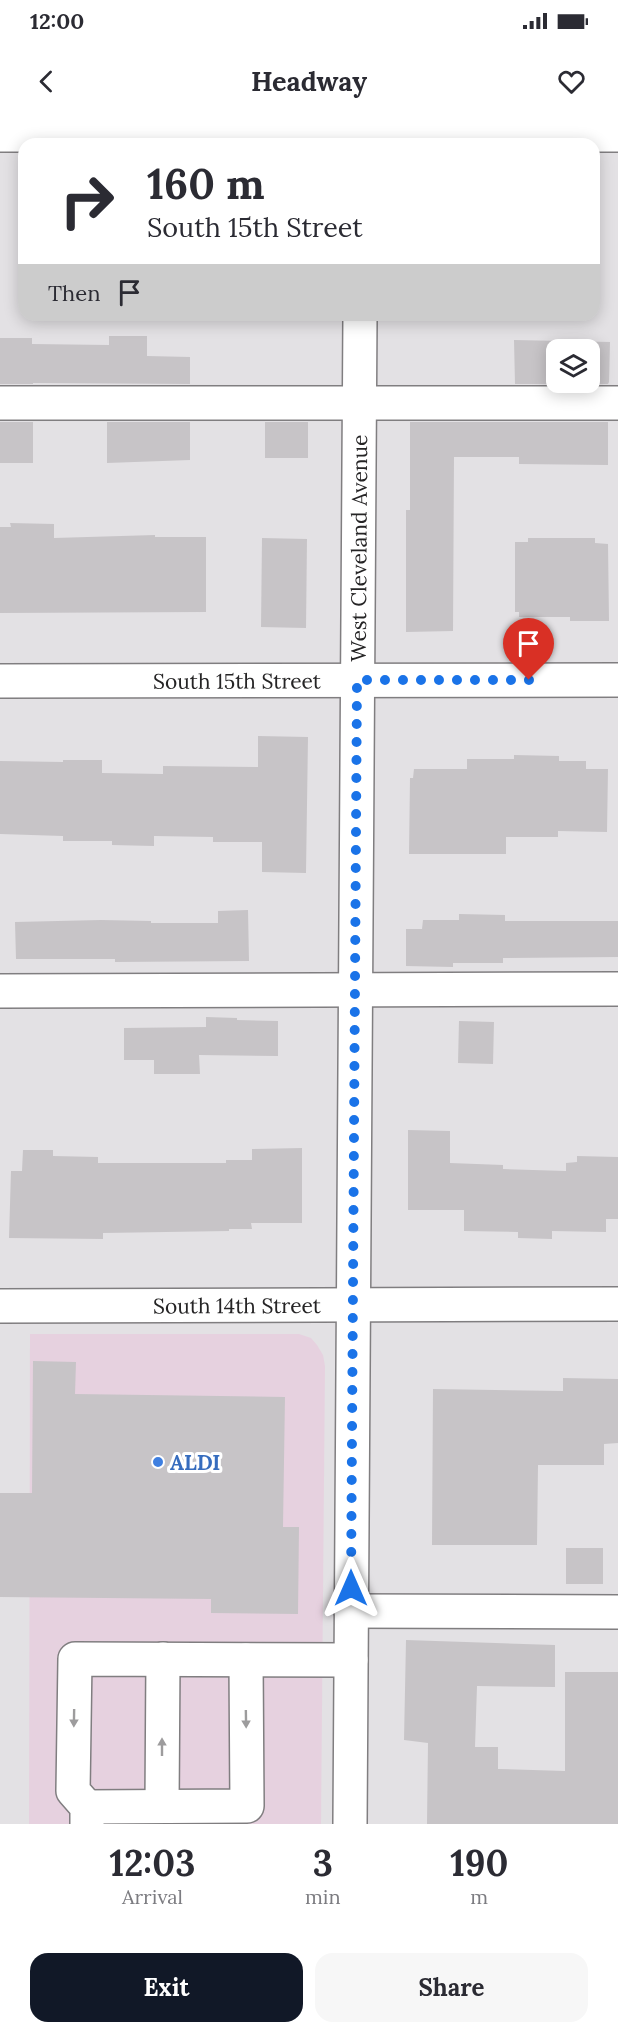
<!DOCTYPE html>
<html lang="en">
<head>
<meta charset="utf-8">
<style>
  :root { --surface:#fff; --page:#f7f7f7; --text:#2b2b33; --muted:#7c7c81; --accent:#111827 }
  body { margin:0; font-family:Lora,serif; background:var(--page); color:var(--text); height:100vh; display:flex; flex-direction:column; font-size:22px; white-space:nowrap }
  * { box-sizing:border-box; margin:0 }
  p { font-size:20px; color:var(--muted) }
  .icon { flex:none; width:33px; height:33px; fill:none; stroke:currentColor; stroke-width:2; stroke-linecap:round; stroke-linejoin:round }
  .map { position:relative; height:1704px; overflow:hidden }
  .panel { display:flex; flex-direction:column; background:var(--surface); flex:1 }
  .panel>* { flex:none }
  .banner { position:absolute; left:18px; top:18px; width:582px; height:183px; border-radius:18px; box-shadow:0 3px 15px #0003; background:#fff; color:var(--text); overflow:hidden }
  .buttons { position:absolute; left:546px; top:219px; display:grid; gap:12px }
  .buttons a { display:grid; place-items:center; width:54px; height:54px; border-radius:12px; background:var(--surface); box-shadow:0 3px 15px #0003; font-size:30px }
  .pin { position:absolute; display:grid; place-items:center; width:51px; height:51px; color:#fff; margin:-62px -26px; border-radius:50% 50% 50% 0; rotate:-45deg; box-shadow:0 0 6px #0007 }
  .pin .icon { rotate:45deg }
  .me { position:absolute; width:66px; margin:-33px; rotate:0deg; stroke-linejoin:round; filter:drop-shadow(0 0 4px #0008) }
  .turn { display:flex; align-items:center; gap:21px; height:126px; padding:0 30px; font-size:27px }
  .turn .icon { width:78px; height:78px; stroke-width:2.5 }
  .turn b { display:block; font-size:42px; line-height:51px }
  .then { display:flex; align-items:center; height:57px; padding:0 30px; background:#0003; gap:12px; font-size:22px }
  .eta { display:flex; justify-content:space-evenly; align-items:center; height:102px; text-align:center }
  .eta b { font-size:36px; font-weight:700; line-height:42px }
  .button { display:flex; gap:12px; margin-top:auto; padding:12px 30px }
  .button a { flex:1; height:69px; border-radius:18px; background:var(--accent); color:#fff; font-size:24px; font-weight:700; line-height:69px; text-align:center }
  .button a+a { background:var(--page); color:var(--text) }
  .status { display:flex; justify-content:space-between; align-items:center; height:42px; padding:0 30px; background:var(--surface); direction:ltr }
  .status svg { height:16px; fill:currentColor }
  header { display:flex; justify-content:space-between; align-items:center; height:78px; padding:0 30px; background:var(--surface); font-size:27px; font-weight:700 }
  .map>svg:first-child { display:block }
  .commercial { fill:#e6d1df }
  .building { fill:#c7c4c7; fill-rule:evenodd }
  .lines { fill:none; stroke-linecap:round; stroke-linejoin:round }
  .minor-casing { stroke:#807e80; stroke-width:36 }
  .minor { stroke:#fff; stroke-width:33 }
  .oneway { fill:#9d9c9d }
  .route { stroke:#1a73e8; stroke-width:10; stroke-dasharray:0 18 }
  .shop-dot { fill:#3f7fe0; stroke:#fff; stroke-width:2 }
  .labels { text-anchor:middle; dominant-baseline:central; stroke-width:6; stroke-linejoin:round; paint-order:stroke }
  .street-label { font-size:21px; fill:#252425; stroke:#fff }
  .shop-label { font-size:21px; font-weight:bold; fill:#366cbe; stroke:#fff; text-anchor:start }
</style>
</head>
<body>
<div class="status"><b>12:00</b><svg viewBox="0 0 49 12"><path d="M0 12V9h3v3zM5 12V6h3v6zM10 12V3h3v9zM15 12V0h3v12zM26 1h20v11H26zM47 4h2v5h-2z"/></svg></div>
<header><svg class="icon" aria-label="back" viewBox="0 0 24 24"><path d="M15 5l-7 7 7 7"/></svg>Headway<svg class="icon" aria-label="heart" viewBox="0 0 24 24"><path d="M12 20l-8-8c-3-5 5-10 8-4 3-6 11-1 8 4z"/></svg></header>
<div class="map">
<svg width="618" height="1704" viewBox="0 0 618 1704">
  <rect width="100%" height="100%" fill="#e3e1e4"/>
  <polygon class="commercial" points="30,1214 299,1214 311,1218 317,1225 323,1235 325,1246 321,1704 29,1704"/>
  <g class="building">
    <polygon points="109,216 147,216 147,236 190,237 190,264 33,263 33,264 0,264 0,218 32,218 32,224 109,225"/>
    <path d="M514 220 610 222 609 262 608 264H515ZM556 230H590V262H556Z"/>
    <rect x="0" y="302" width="33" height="41"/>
    <polygon points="107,302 190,302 190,340 107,343"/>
    <rect x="265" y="302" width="43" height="36"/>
    <polygon points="410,302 608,302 608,345 519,344 519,337 454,337 453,511 406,512 406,390 410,390"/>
    <polygon points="10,403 54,404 54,418 155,415 155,417 206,417 206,492 0,493 0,407 11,407"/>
    <polygon points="262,418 307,419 306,508 261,507"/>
    <polygon points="528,418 595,418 595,423 608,424 609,501 570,501 570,497 519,497 519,492 515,492 515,422 528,422"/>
    <polygon points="258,616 308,617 306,753 262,752 262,722 213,722 213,717 154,716 154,726 112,725 112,721 63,721 63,716 0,714 0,641 63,642 63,640 102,640 102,653 163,654 163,646 258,647"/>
    <polygon points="514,635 559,636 559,641 586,641 586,649 608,649 607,712 558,711 558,717 506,717 506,734 409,734 410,658 413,658 414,649 467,649 467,639 514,639"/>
    <polygon points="248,790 249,841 115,842 115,839 16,839 15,802 101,800 151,801 151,803 218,803 218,791"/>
    <polygon points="459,794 505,795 505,801 618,801 618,837 503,838 503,843 453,843 453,847 406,846 406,809 422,809 423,800 459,800"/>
    <polygon points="206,897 237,898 237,900 278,901 278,936 199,935 200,954 154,954 154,940 124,940 124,908 206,907"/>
    <polygon points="459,901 494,902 493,944 458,943"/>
    <polygon points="408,1010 450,1011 450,1043 503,1045 503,1049 566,1051 566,1043 577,1042 577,1036 618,1037 618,1099 606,1099 606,1112 552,1111 552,1119 518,1118 518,1112 464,1111 464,1090 408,1090"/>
    <polygon points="302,1028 302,1103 251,1103 252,1109 229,1109 229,1111 103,1113 103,1119 9,1118 11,1051 22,1051 23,1030 53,1030 53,1036 98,1037 98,1043 226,1043 226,1040 252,1040 252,1029"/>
    <polygon points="33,1241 76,1242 75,1274 285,1277 283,1407 299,1407 298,1494 211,1493 211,1479 0,1477 0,1373 32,1373"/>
    <polygon points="563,1258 618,1259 618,1323 604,1324 604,1345 538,1345 537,1425 432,1425 433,1269 563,1271"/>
    <rect x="566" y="1428" width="37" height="36"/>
    <polygon points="406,1520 555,1525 555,1567 477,1566 475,1627 498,1627 498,1649 565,1651 565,1552 618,1552 618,1704 427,1704 428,1623 404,1620"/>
  </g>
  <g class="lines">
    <g class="minor-casing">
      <g id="minor">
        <polyline points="0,15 618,15"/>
        <polyline points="0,283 618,283"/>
        <path id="s1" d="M0 561 618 560"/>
        <polyline points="0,871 618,869"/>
        <path id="s2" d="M0 1186 618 1184"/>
        <polyline points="351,1491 618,1492"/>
        <polyline points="162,1686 163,1539"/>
        <polyline points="87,1687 247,1686 246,1540"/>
        <polyline points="87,1704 87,1687 73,1671 75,1539 351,1540"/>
        <path id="s3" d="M350 1704 360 195"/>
      </g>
    </g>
    <use href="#minor" class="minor"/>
  </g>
  <defs><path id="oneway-solid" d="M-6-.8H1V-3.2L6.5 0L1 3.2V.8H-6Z" transform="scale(1.5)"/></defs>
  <g class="oneway">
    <use href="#oneway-solid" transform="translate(74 1598) rotate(91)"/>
    <use href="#oneway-solid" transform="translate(246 1599) rotate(89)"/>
    <use href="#oneway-solid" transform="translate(162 1627) rotate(-90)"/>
  </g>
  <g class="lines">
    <polyline class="route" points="351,1468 357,560 529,560"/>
  </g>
  <circle class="shop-dot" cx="158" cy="1342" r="6"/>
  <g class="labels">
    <g class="street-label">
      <text stroke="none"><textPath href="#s3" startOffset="1276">West Cleveland Avenue</textPath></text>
      <text stroke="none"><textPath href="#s1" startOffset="237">South 15th Street</textPath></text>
      <text stroke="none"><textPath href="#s2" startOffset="237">South 14th Street</textPath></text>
    </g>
    <g class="shop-label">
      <text x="170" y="1342">ALDI</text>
    </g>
  </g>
</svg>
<div class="buttons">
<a><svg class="icon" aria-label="layers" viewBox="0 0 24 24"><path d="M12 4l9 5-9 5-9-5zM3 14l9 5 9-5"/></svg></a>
</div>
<div class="pin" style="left:529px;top:560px;background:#d93025"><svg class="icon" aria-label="arrive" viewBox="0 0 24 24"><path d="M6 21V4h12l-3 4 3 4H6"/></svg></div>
<svg class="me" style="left:351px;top:1468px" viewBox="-20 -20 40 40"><path d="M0-17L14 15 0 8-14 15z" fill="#1a73e8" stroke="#fff" stroke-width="4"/></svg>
<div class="banner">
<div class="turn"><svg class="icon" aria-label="right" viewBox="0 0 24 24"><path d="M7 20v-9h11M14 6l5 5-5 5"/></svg><div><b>160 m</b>South 15th Street</div></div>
<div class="then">Then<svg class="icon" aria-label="arrive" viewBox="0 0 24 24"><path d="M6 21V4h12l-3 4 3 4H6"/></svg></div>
</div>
</div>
<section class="panel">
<div class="eta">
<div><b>12:03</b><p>Arrival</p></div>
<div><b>3</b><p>min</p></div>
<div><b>190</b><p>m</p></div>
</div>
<div class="button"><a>Exit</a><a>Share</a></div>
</section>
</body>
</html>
